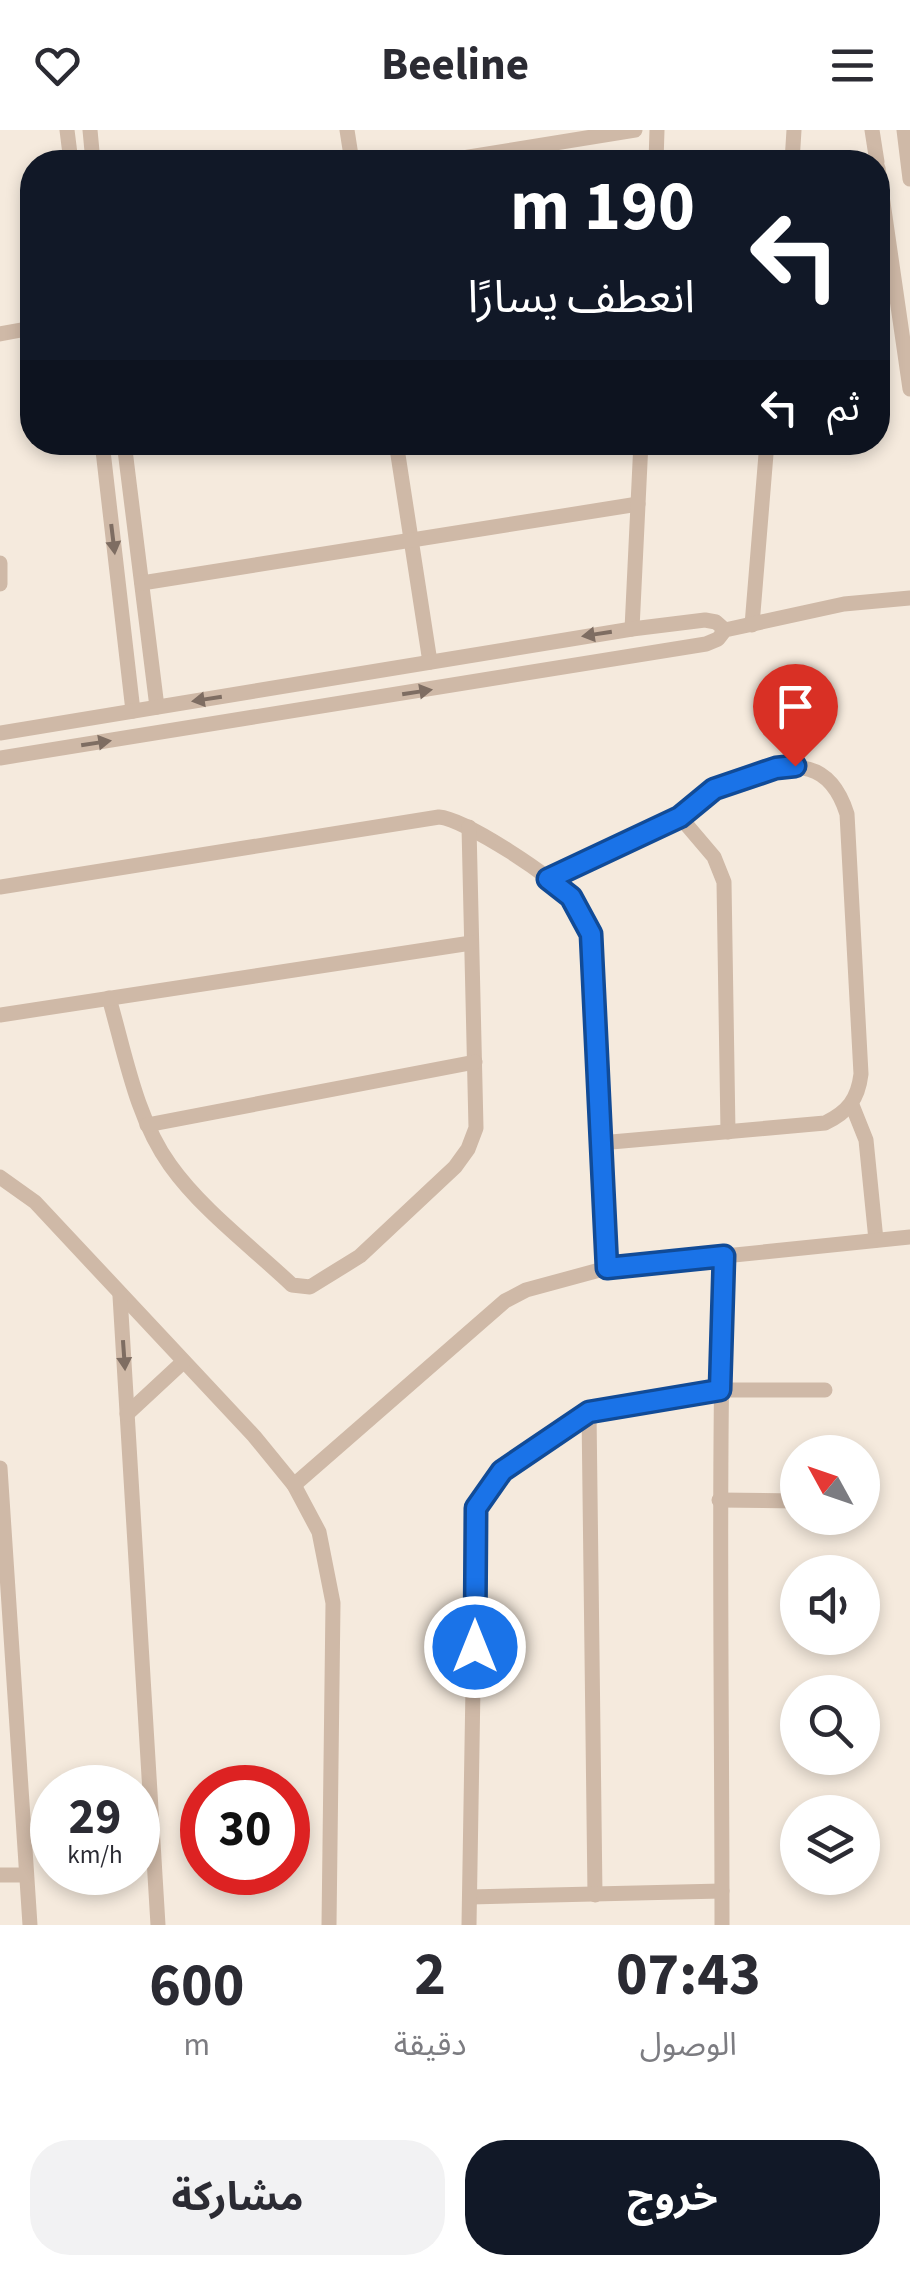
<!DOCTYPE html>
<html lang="ar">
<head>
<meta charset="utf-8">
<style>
  :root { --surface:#fff; --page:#f2f2f3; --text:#2b2b33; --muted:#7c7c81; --accent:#111827 }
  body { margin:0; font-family:"Source Sans 3","Noto Sans Arabic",sans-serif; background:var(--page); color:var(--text); direction:rtl; height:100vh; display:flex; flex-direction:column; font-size:38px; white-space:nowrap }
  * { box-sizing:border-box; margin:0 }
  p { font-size:32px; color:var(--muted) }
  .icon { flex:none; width:55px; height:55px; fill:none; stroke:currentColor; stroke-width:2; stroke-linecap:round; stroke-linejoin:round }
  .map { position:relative; height:1795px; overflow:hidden; direction:ltr }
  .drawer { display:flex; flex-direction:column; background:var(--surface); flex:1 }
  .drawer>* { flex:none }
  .hud { position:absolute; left:20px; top:20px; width:870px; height:305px; border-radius:40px; box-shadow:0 5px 15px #0003; direction:rtl; background:#111827; color:#fff; overflow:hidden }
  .needle { width:65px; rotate:310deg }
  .controls { position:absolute; left:780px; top:1305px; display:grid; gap:20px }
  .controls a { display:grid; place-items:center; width:100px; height:100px; border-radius:50%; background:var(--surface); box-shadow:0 5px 15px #0003; font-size:50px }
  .speed { position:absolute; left:30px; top:1635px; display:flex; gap:20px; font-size:50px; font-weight:700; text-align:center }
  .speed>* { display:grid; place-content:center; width:130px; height:130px; border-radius:50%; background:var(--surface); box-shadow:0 5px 15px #0003; line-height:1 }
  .speed small { font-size:25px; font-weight:400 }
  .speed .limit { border:15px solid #d22; background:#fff; color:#111 }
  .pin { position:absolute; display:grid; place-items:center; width:85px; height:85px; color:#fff; margin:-102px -42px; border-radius:50% 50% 50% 0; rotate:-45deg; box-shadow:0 0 10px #0007 }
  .pin .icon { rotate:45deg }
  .me { position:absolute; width:110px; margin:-55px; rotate:0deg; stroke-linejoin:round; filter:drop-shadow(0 0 8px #0008) }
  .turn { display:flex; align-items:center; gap:35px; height:210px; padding:0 30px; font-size:45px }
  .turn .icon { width:130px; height:130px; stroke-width:2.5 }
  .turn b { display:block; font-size:70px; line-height:85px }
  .then { display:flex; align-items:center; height:95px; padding:0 30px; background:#0003; gap:20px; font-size:38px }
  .eta { display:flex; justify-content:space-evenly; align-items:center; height:170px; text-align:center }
  .eta b { font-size:60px; font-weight:700; line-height:70px }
  .primary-button { display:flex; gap:20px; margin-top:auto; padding:20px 30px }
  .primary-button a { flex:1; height:115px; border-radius:40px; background:var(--accent); color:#fff; font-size:40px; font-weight:700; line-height:115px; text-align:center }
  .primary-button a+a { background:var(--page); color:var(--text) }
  header { display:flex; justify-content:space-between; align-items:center; height:130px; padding:0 30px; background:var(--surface); font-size:45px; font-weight:700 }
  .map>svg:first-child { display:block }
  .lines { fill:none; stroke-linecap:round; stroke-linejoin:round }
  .minor { stroke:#cfb9a7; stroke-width:15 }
  .oneway { fill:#7e6d62 }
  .route-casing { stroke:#114b97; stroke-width:25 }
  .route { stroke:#1a73e8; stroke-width:18 }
</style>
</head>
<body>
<header><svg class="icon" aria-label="menu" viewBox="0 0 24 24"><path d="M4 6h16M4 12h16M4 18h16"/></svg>Beeline<svg class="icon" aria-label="heart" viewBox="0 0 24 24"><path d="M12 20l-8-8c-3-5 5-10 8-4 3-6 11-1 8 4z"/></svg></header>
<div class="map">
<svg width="910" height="1795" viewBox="0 0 910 1795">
  <rect width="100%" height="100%" fill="#f5eadd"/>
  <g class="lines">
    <g class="minor">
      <polyline points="67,0 71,32"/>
      <polyline points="90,0 93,32"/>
      <polyline points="347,0 352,32"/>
      <polyline points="872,0 877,32"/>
      <polyline points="904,0 910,49"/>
      <polyline points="438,32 635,0"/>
      <polyline points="656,32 657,0"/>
      <polyline points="792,32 794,0"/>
      <polyline points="878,38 910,259"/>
      <polyline points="0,204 32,198"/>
      <polyline points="102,312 133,581"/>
      <polyline points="124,312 157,577"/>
      <polyline points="396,312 430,532"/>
      <polyline points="0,433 0,454"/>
      <polyline points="142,453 638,374"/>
      <polyline points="752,495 767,312"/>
      <polyline points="632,499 641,312"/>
      <polyline points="0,603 632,499 705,490 716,492 725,500"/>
      <polyline points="0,628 706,514 718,509 725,500 844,474 910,468"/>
      <polyline points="680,687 714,727 724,752 728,1002"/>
      <path d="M548 749C591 729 634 711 675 689 689 682 699 670 712 661 722 655 737 652 748 647 795 631 830 630 847 684L861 944C858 969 848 982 825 993L600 1013"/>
      <path d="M0 757 439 687C465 689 555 748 573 770 581 780 587 792 591 804L607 1138"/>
      <path d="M109 868C125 923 136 988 170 1035 202 1080 252 1117 292 1155L310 1157 360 1126 455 1037 468 1019 476 998 469 697"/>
      <polyline points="0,885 471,813"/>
      <polyline points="852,975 866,1010 876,1110"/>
      <polyline points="147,995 475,932"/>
      <polyline points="0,1047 35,1072 254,1306 294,1355 319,1402 333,1473 329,1795"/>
      <polyline points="120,1166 158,1795"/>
      <polyline points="589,1282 595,1765"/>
      <polyline points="127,1284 183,1232"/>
      <polyline points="0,1338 30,1795"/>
      <polyline points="294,1355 505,1171 526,1160 607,1138 910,1107"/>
      <polyline points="719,1370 798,1371"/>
      <polyline points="0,1745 26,1745"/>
      <polyline points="470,1767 722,1761"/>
      <polyline points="469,1795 476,1378 492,1352 514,1331 589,1282 721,1260 825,1260"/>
      <path d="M722 1795C722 1572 718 1349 724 1126"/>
    </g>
  </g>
  <defs><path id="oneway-solid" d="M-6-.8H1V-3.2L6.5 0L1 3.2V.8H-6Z" transform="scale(2.5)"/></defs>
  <g class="oneway">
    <use href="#oneway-solid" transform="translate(113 409) rotate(83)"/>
    <use href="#oneway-solid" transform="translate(597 504) rotate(171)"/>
    <use href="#oneway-solid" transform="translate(417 562) rotate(-9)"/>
    <use href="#oneway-solid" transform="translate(207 569) rotate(171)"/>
    <use href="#oneway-solid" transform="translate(96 613) rotate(-9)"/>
    <use href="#oneway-solid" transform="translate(124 1225) rotate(86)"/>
  </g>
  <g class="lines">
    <g class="route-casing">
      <polyline id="route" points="475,1517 476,1378 502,1341 589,1282 720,1260 724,1126 607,1138 591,804 571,767 548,749 680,687 714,659 776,638 795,636"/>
    </g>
    <use href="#route" class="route"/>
  </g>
</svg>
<div class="controls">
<a><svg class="needle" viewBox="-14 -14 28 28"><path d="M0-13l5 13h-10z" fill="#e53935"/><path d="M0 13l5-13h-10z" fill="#7c7c81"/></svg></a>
<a><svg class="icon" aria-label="sound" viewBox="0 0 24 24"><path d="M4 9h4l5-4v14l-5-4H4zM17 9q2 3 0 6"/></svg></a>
<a><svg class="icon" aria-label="search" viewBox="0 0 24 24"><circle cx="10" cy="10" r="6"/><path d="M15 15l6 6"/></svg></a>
<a><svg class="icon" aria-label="layers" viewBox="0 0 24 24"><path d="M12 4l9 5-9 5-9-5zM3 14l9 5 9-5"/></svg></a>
</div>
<div class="speed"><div>29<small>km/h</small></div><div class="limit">30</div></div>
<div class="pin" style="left:795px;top:636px;background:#d93025"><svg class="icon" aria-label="arrive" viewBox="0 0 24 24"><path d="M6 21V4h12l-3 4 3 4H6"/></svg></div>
<svg class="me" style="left:475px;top:1517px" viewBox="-20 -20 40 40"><circle r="17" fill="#1a73e8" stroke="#fff" stroke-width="3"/><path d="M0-11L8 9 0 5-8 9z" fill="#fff"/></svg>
<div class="hud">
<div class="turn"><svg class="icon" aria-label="left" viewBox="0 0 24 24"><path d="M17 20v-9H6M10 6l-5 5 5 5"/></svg><div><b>190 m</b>انعطف يسارًا</div></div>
<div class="then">ثم<svg class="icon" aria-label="left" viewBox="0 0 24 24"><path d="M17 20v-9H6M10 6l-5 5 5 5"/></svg></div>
</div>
</div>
<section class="drawer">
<div class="eta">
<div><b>07:43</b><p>الوصول</p></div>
<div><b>2</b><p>دقيقة</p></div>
<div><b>600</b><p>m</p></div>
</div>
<div class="primary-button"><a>خروج</a><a>مشاركة</a></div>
</section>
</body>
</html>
